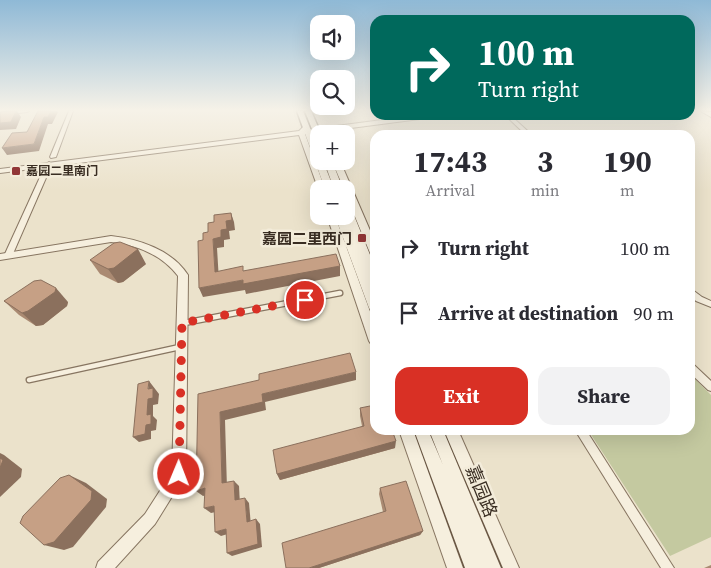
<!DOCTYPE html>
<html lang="en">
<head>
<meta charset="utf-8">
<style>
  :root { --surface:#fff; --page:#f2f2f3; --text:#2b2b33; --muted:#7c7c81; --accent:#d93025 }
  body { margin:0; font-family:"Source Serif 4","Noto Sans SC",serif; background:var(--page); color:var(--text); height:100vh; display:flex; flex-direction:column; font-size:19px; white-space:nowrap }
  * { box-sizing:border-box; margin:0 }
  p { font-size:16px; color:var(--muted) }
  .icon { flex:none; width:28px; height:28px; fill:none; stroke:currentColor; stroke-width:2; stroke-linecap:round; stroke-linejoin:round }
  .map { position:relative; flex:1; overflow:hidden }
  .panel { position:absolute; left:370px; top:130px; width:325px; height:305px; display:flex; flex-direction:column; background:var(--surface); border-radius:15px; box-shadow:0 5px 20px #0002 }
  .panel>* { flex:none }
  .banner { position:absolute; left:370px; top:15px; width:325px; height:105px; border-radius:15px; box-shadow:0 5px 20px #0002; background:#00695c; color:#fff; overflow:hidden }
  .controls { position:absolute; left:310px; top:15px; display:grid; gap:10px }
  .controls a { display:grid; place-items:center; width:45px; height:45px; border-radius:10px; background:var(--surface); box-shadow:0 5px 20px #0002; font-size:25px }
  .pin { position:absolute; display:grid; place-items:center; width:42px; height:42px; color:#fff; margin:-21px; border:2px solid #fff; border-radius:50%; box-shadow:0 1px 5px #0007 }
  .me { position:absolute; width:55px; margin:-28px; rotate:1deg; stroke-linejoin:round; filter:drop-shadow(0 0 4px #0008) }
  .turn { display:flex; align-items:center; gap:18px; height:105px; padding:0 25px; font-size:22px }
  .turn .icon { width:65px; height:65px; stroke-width:2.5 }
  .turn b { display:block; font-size:35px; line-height:42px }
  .eta { display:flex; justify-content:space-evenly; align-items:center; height:85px; text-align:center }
  .eta b { font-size:30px; font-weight:700; line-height:35px }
  .primary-button { display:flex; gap:10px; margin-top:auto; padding:10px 25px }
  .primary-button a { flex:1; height:58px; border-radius:15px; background:var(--accent); color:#fff; font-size:20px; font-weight:700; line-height:58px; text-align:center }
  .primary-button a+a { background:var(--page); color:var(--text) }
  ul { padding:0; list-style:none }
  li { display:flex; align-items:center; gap:15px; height:65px; padding:0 25px }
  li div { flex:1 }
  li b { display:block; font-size:19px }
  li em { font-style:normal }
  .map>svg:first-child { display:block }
  .green { fill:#c4c9a0 }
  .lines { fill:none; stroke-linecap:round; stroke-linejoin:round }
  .service-casing { stroke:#877561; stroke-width:7 }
  .minor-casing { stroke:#877561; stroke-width:2 }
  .tertiary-casing { stroke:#877561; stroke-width:2 }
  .secondary-casing { stroke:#695643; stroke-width:3 }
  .service { stroke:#f6efde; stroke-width:4.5 }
  .minor { fill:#f6efde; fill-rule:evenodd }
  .tertiary { fill:#f6efde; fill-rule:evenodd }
  .secondary { fill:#f6efde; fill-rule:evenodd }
  .wall { fill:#aa8a72 }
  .shaded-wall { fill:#8b705d }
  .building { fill:#c6a085; stroke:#8b705d }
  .route { stroke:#d93025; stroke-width:9; stroke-dasharray:0 16.2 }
  .poi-dot { fill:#913636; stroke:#f3ecda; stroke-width:2 }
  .labels { text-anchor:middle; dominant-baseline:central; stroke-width:5; stroke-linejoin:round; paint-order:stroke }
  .far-poi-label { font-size:12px; font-weight:bold; fill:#392d22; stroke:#f3ecda; text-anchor:start }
  .poi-label { font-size:15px; font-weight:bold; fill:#392d22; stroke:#f3ecda; text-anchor:end }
  .near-street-label { font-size:18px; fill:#392d22; stroke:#f3ecda }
</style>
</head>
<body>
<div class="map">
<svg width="711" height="568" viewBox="0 0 711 568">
  <rect width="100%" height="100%" fill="#ebe2cb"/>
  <polygon class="green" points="690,374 711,395 711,537 670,556 588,430 690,430"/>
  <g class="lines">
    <g class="service-casing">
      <g id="service">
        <polyline points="184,323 340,293"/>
        <polyline points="29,380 180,347"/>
      </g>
    </g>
    <g class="minor-casing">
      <g id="minor">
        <polygon points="17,111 29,111 27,112 0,115 0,113"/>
        <polygon points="69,111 73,111 56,157 51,158 50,157"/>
        <polygon points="505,115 510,115 532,135 526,135"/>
        <polygon points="49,162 52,164 12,256 8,258 6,258 4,256 46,164"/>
        <polygon points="690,288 702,297 711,301 711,307 696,301 690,295"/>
        <polygon points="690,363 693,364 711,381 711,391 708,390 690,373"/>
        <polygon points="575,430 586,430 674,568 661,568"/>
      </g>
    </g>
    <g class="tertiary-casing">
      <g id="tertiary">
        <polygon points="701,111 711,112 711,117 702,112"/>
        <polygon points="420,115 438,115 435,117 305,134 325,189 319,189 319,191 299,135 0,173 0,169 299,131 305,125 308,127 306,130"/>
        <polygon points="332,161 340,161 375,242 375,256 370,253 346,195 346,189 344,189"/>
        <polygon points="327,216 335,216 375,325 375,346 371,344 369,341"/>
        <path d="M111 236C139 239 172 250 188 275L186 474 155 524 115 568H96L98 562 145 514 172 472 178 276C162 255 137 245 111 242L0 260V254Z"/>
        <polygon points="399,430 413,430 463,568 447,568"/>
        <polygon points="444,430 458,430 519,568 503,568"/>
      </g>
    </g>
    <g class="secondary-casing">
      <g id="secondary">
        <polygon points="297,111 303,111 319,150 319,161 323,161 334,189 325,189"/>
        <polygon points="305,111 311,111 321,134 319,134 319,139 315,137"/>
        <polygon points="324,161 332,161 343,189 334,189"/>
        <polygon points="346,205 351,208 375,267 375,284 371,283 375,293 375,313 371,311 369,308 335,216 346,216"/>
        <polygon points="414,430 428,430 443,465 429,430 443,430 501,568 465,568"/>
      </g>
    </g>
    <use href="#service" class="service"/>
    <use href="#minor" class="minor"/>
    <use href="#tertiary" class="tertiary"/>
    <use href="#secondary" class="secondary"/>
  </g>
  <g class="wall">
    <polygon points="90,260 146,264 123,282 118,283 100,274"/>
    <polygon points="4,301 68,302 67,306 43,325 36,326 19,315"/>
    <polygon points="360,408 395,448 280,480 277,474 362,426 360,416"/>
    <polygon points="380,488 423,531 420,535 319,568 286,568 383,512 379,494"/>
    <polygon points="711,565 711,568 704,568"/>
  </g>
  <g class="shaded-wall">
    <polygon points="16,111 17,111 21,117 16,129 0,130 0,123"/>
    <polygon points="51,111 57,111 58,112 52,124 48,124 39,151 7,155 2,148 34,144 44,117"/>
    <polygon points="231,213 234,222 235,230 229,231 230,239 224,240 224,247 217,248 219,281 215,272 213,239 221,230"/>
    <polygon points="138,249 146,264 123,282 118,283 108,269"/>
    <polygon points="340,266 340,276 246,294 245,290 203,297 199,288 243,280"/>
    <polygon points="56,288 68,302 67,306 43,325 36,326 22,313"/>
    <polygon points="356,372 356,380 265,402 266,410 225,420 227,489 222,483 220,412 262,394"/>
    <polygon points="149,381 159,394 158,404 153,405 153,416 157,420 156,430 151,431 151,439 139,442 133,437 146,425"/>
    <polygon points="396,441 395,448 280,480 277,474"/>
    <polygon points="0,453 4,455 22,469 21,477 0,497"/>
    <polygon points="69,475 86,483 107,499 106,507 73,547 64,550 44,545"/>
    <polygon points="234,481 239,486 240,506 235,500"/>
    <polygon points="205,488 211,494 203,496 196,491"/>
    <polygon points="245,498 249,503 251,526 247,522"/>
    <polygon points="214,506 220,511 211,513 204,508"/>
    <polygon points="256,519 260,524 262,547 232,556 227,553"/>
    <polygon points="226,529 231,533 221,536 215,532"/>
    <polygon points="423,531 420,535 319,568 309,568"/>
  </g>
  <g class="building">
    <polygon points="10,111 16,111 11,122 0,123 0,112"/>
    <polygon points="38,111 51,111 48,117 44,117 34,144 2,148 12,133 27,132"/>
    <polygon points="231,213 232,220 226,221 227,229 221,230 221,237 213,239 215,272 243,266 243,271 336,254 340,266 243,284 243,280 199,288 198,241 203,240 203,233 208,232 208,223 214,222 214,215"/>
    <polygon points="120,242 138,249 114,268 108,269 90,260 114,243"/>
    <polygon points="41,280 56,288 55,292 28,311 22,313 4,301 34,281"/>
    <polygon points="350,353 356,372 262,394 263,402 220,412 222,483 234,481 235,500 245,498 247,522 256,519 258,544 227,553 226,529 215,532 214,506 204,508 205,488 196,491 198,394 259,380 259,374"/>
    <polygon points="149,381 148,389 153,388 153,398 148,399 147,415 151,414 151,424 146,425 145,434 133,437 138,384"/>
    <polygon points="375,405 375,430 392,430 396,441 277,474 273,450 364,426 360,408"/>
    <polygon points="0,458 3,460 0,468"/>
    <polygon points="69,475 92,491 91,500 54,542 44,545 20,523 23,516 60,478"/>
    <polygon points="406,481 423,531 309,568 286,568 282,543 386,511 380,488"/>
  </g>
  <linearGradient id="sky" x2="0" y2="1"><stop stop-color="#8fb9d6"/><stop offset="0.58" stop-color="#f6f2e8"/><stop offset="1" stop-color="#f6f2e8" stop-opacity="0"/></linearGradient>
  <rect width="711" height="190" fill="url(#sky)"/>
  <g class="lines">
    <polyline class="route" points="179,474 182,323 305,300"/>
  </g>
  <g class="poi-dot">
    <rect x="11" y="166" width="10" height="10" rx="2.5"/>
    <rect x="357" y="233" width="10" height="10" rx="2.5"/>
  </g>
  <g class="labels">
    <g class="far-poi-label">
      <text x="26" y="171">嘉园二里南门</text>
    </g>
    <g class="poi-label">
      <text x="352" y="238">嘉园二里西门</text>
    </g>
    <g class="near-street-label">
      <text transform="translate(482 491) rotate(68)">嘉园路</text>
    </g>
  </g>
</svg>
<div class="controls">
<a><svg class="icon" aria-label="sound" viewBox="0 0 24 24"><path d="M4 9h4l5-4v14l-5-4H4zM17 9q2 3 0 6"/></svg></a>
<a><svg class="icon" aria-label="search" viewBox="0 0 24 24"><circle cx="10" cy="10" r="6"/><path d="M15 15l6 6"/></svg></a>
<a>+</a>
<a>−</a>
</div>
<div class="pin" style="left:305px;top:300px;background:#d93025"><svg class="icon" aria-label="arrive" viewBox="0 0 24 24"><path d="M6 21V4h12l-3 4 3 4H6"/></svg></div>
<svg class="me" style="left:179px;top:474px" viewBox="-20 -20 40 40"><circle r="17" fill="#d93025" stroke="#fff" stroke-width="3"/><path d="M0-11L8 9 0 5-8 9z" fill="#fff"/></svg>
<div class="banner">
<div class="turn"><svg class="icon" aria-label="right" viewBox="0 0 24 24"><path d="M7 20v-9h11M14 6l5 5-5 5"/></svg><div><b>100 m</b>Turn right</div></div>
</div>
<section class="panel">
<div class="eta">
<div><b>17:43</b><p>Arrival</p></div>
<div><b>3</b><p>min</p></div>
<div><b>190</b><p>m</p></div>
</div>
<ul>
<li><svg class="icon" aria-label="right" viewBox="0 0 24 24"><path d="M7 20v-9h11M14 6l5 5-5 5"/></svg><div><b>Turn right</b></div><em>100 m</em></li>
<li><svg class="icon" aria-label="arrive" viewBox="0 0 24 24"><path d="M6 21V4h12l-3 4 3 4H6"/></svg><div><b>Arrive at destination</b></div><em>90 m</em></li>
</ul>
<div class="primary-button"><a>Exit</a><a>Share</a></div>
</section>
</div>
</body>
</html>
